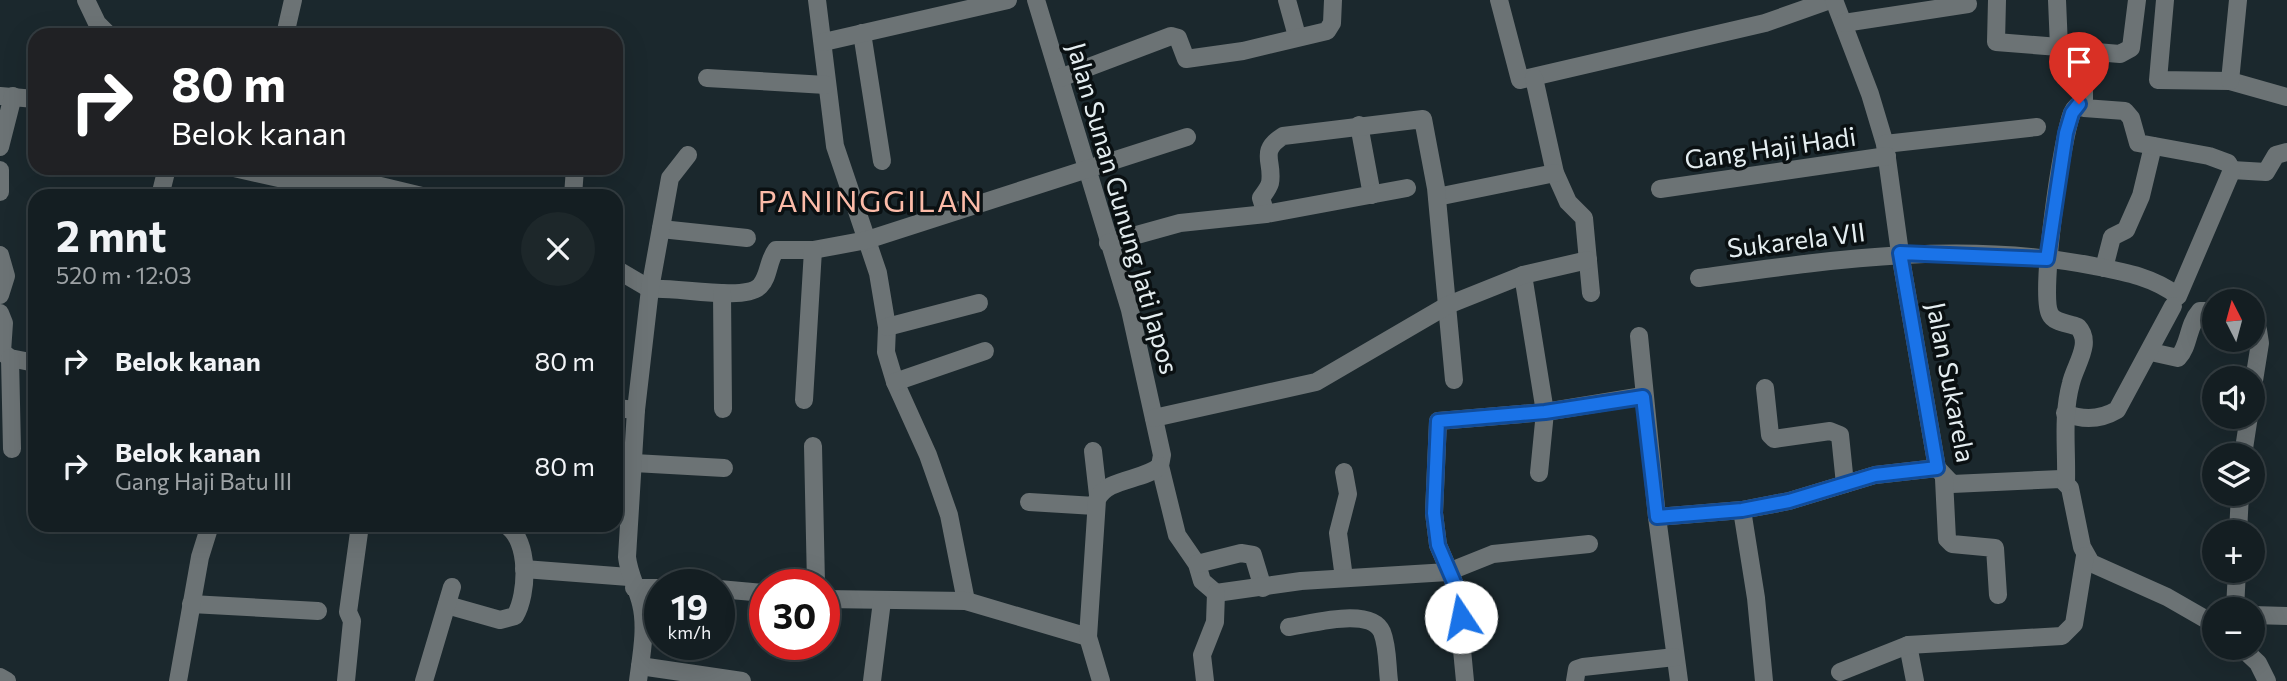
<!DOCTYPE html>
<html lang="id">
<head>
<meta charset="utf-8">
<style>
  :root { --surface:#141e22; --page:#1d272a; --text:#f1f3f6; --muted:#9da2a5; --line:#333c40 }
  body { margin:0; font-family:Commissioner,sans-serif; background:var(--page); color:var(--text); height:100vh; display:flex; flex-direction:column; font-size:26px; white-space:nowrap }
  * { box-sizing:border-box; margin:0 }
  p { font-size:23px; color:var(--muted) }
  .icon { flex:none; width:38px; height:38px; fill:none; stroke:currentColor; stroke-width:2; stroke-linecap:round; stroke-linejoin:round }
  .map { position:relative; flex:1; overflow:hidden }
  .drawer { position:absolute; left:28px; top:189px; width:595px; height:343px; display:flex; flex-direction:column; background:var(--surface); border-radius:21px; box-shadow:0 7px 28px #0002,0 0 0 2px var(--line) }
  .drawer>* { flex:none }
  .hud { position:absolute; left:28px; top:28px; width:595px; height:147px; border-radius:21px; box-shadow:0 7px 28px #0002,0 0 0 2px var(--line); background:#202124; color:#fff; overflow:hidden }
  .needle { width:46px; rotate:354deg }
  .buttons { position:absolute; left:2202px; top:289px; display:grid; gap:14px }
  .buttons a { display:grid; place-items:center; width:63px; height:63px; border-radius:50%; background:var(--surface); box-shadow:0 7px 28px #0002,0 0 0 2px var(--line); font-size:35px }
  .speed { position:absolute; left:644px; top:569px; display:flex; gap:14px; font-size:35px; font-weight:700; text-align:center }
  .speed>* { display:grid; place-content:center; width:91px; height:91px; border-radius:50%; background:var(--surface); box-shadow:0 7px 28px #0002,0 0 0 2px var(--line); line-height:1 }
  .speed small { font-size:18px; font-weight:400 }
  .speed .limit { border:10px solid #d22; background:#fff; color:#111 }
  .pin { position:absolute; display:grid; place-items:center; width:60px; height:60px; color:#fff; margin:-72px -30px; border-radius:50% 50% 50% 0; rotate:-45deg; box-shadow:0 0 7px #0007 }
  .pin .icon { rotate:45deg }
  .me { position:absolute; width:77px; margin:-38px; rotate:349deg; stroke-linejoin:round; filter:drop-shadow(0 0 5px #0008) }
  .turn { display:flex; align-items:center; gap:24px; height:147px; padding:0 28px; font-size:32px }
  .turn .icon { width:91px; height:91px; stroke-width:2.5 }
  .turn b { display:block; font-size:49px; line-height:60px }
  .round { display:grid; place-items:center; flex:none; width:74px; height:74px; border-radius:37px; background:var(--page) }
  .headline { display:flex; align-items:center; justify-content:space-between; height:119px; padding:0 28px }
  h1 { font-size:42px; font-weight:700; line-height:52px }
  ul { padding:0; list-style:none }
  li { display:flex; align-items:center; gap:21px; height:105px; padding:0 28px }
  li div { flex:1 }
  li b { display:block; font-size:26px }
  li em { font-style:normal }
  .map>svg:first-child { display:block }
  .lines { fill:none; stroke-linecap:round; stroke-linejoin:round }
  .minor { stroke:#6c7375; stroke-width:18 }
  .route-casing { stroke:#114b97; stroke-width:18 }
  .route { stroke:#1a73e8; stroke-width:12 }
  .labels { text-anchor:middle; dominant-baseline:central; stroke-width:7; stroke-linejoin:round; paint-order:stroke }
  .street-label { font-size:26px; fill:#e4edf0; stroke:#0a1012 }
  .quarter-label { font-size:30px; letter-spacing:2px; fill:#fcbba8; stroke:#0a1012 }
</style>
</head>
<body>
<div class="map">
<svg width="2287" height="681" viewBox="0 0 2287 681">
  <rect width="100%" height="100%" fill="#1b282d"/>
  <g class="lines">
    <g class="minor">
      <polyline points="86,0 97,23 109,35"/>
      <polyline points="817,0 835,146 878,273 887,327 886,352 895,382 928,455 949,515 966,601"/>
      <polyline points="1036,0 1130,310 1162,455 1160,466 1177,535 1197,564 1202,581 1216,593"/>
      <polyline points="1287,0 1297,36"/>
      <polyline points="1499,0 1520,80 1765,23 1830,0"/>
      <polyline points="1834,0 1870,94 1885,144 1900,253 1937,468 1952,484 2061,479 2070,488 2082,547 2091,563 2167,597 2214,624"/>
      <polyline points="1997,0 1996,42 2059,47"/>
      <polyline points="2165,0 2158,80 2230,81 2287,97"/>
      <polyline points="1844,23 1968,4"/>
      <polyline points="862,33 882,161"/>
      <polyline points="285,35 293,0"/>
      <polyline points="824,42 1008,0"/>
      <polyline points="2084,51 2120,54 2131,48 2137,0"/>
      <polyline points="707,78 826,85"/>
      <polyline points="1060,78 1171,36 1178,38 1186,59 1243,51 1327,31 1332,23 1333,0"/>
      <polyline points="1534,78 1555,173 1568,202 1584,218 1591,293"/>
      <polyline points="2230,81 2238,0"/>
      <polyline points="0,96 35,99"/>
      <polyline points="1359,125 1372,195"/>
      <polyline points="1885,144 2037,127"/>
      <polyline points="0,147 13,96"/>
      <polyline points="234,168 292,181 372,184 422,196"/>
      <polyline points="0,170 0,192"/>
      <polyline points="2232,170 2266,172 2276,155 2287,152"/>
      <polyline points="1660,189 1887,156"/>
      <polyline points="160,196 167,168"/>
      <polyline points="573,196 575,168"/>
      <polyline points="1437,197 1555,173"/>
      <path d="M1266 214 1261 198C1264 194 1269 187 1270 183 1274 161 1258 152 1283 136L1423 119 1436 188 1454 380"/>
      <polyline points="661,229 747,238"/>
      <polyline points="1108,243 1180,223 1266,214 1407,188"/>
      <polyline points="0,255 6,276 0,295"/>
      <polyline points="2104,268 2112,237 2126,230 2141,196 2153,146"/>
      <polyline points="616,269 650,289"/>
      <polyline points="1523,275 1545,412 1539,473"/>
      <path d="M1699 278C1830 260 1962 240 2094 266 2125 272 2153 277 2178 296L2232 170 2228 163 2209 156 2138 143 2131 118 2125 111 2084 108V51L2059 47 2057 0"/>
      <path d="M650 289C674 286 744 302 760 286 769 277 768 260 776 250H813L867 240 1187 137"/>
      <polyline points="722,293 723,409"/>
      <polyline points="0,313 4,323 2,352 10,358 35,363"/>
      <polyline points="887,327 979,303"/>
      <polyline points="2252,327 2258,330 2260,343 2252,393"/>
      <polyline points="1639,336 1657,517 1679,681"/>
      <path d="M2151 352 2178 358C2190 345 2187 326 2200 311H2214"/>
      <polyline points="10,358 12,449"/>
      <polyline points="895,382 985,351"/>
      <polyline points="1765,388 1770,435 1774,439 1830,431 1840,435 1845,484"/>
      <polyline points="804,400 813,250"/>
      <polyline points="616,408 636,410"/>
      <path d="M2065 413C2082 420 2100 420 2117 410L2173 306"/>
      <polyline points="1154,418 1316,382 1448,305 1523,275 1588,260"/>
      <polyline points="813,446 816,584"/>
      <polyline points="1093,451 1098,495"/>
      <polyline points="2243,455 2249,416"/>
      <polyline points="634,463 724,468"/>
      <polyline points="1944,479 1947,539 1952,544 1995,548 1998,595"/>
      <path d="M2066 482C2067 448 2062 416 2071 383 2075 365 2093 343 2078 327 2069 323 2054 323 2050 314 2039 295 2062 137 2072 113 2075 107 2077 105 2083 104"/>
      <polyline points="1029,502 1095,506"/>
      <polyline points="1742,510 1756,598 1764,681"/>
      <polyline points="1657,517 1742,510 1789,501 1875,475 1937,468"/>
      <polyline points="2238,532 2240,494"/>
      <polyline points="1197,564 1241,553 1253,555 1263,588"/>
      <polyline points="524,569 629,577"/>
      <polyline points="1344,578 1338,533 1348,494 1344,472"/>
      <polyline points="634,588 660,588"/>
      <polyline points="719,589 765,593"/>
      <polyline points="1216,593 1301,581 1448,572 1493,554 1589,544"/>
      <polyline points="824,599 966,601 1088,637"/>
      <polyline points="191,604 318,611"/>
      <path d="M447 605 500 620 515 616C528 594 530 540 506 525"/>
      <polyline points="2235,609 2237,570"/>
      <polyline points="2252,615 2287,616"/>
      <path d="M1289 627C1311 624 1371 606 1382 632 1388 647 1387 666 1389 681"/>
      <polyline points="1908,645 1915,681"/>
      <polyline points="2242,648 2258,663 2267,681"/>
      <polyline points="640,666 742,681"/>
      <polyline points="1840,672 1908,645 2062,636 2074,624 2085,556"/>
      <polyline points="0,677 7,681"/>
      <polyline points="178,681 200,557 210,525"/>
      <polyline points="346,681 352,621 348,612 360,525"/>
      <polyline points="424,681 452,587"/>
      <path d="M638 681C641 657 647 628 641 604 637 587 629 575 627 557L636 410 650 289 670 178 688 155"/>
      <polyline points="872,681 882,601"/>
      <path d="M1101 681 1088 637 1097 500C1106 478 1143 481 1160 466"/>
      <polyline points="1205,681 1202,655 1215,622 1216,593"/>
      <polyline points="1465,681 1456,587 1438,545 1434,513 1438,421 1545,412 1643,396"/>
      <polyline points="1575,681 1577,669 1583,667 1675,657"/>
    </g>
  </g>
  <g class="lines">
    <g class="route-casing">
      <polyline id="route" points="1461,617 1456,587 1438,545 1434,513 1438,421 1545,412 1643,397 1657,517 1742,510 1789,501 1875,475 1937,468 1900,253 2047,259 2066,133 2072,113 2079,104"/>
    </g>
    <use href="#route" class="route"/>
  </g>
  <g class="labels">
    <g class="street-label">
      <text transform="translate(1770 147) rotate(-8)">Gang Haji Hadi</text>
      <text transform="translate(1124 208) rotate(74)">Jalan Sunan Gunung Jati Japos</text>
      <text transform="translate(1796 239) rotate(-7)">Sukarela VII</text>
      <text transform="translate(1952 382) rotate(79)">Jalan Sukarela</text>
    </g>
    <g class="quarter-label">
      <text x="871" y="199">PANINGGILAN</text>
    </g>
  </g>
</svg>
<div class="buttons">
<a><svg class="needle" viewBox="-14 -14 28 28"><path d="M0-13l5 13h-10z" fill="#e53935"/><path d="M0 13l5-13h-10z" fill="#9da2a5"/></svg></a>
<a><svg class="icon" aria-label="sound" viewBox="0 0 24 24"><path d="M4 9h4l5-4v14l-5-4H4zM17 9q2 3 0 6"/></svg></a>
<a><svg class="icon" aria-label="layers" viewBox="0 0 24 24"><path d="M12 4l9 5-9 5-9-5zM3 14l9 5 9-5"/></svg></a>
<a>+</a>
<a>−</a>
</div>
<div class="speed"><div>19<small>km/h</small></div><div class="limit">30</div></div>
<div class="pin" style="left:2079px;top:104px;background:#d93025"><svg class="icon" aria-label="arrive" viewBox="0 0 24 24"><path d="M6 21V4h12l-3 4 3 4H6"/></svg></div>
<svg class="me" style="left:1461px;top:617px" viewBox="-20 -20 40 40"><circle r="19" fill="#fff"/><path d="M0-13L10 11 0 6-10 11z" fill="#1a73e8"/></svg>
<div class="hud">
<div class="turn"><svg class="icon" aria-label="right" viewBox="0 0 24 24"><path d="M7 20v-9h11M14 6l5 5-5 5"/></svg><div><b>80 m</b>Belok kanan</div></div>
</div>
<section class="drawer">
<div class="headline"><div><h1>2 mnt</h1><p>520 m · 12:03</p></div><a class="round"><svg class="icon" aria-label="close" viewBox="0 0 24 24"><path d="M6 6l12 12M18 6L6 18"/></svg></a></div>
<ul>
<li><svg class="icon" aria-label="right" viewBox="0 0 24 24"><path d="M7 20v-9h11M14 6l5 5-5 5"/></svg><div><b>Belok kanan</b></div><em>80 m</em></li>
<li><svg class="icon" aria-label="right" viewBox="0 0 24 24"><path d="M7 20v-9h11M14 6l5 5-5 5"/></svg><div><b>Belok kanan</b><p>Gang Haji Batu III</p></div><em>80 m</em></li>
</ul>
</section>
</div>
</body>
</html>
